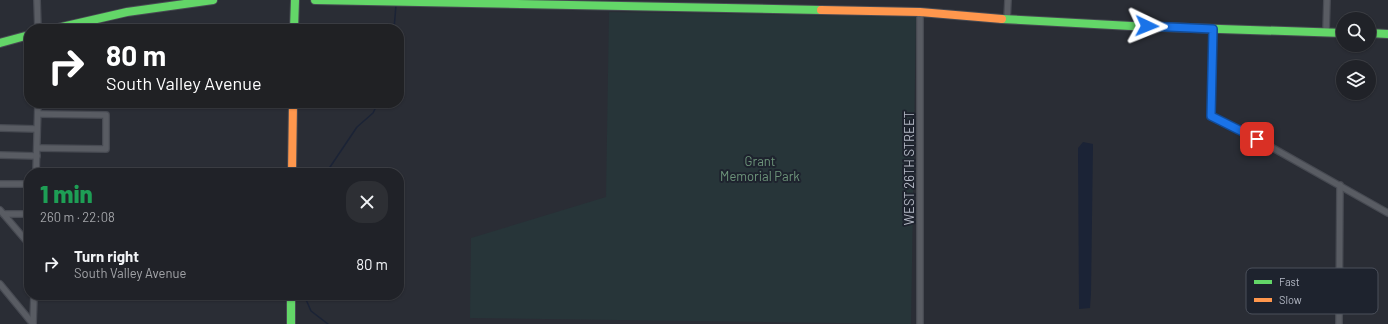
<!DOCTYPE html>
<html lang="en">
<head>
<meta charset="utf-8">
<style>
  :root { --surface:#202228; --page:#2d2f34; --text:#f1f3f6; --muted:#a2a4a8; --line:#3d3f45 }
  body { margin:0; font-family:Barlow,sans-serif; background:var(--page); color:var(--text); height:100vh; display:flex; flex-direction:column; font-size:15px; white-space:nowrap }
  * { box-sizing:border-box; margin:0 }
  p { font-size:13px; color:var(--muted) }
  .icon { flex:none; width:22px; height:22px; fill:none; stroke:currentColor; stroke-width:2; stroke-linecap:round; stroke-linejoin:round }
  .map { position:relative; flex:1; overflow:hidden }
  .details { position:absolute; left:24px; top:168px; width:380px; height:132px; display:flex; flex-direction:column; background:var(--surface); border-radius:16px; box-shadow:0 1px 3px #0004,0 0 0 1px var(--line) }
  .details>* { flex:none }
  .top-card { position:absolute; left:24px; top:24px; width:380px; height:84px; border-radius:16px; box-shadow:0 1px 3px #0004,0 0 0 1px var(--line); background:#202124; color:#fff; overflow:hidden }
  .tools { position:absolute; left:1336px; top:12px; display:grid; gap:8px }
  .tools a { display:grid; place-items:center; width:40px; height:40px; border-radius:50%; background:var(--surface); box-shadow:0 1px 3px #0004,0 0 0 1px var(--line); font-size:20px }
  .pin { position:absolute; display:grid; place-items:center; width:34px; height:34px; color:#fff; margin:-17px; border-radius:8px; box-shadow:0 2px 6px #0006 }
  .me { position:absolute; width:44px; margin:-22px; rotate:92deg; stroke-linejoin:round; filter:drop-shadow(0 0 3px #0008) }
  .turn { display:flex; align-items:center; gap:14px; height:84px; padding:0 16px; font-size:18px }
  .turn .icon { width:52px; height:52px; stroke-width:2.5 }
  .turn b { display:block; font-size:28px; line-height:34px }
  .round { display:grid; place-items:center; flex:none; width:42px; height:42px; border-radius:16px; background:var(--page) }
  .head { display:flex; align-items:center; justify-content:space-between; height:68px; padding:0 16px }
  h1 { font-size:24px; font-weight:800; line-height:30px; color:#1e9e55 }
  ul { padding:0; list-style:none }
  li { display:flex; align-items:center; gap:12px; height:56px; padding:0 16px }
  li div { flex:1 }
  li b { display:block; font-size:15px }
  li em { font-style:normal }
  .map>svg:first-child { display:block }
  .green { fill:#273539 }
  .water { fill:#1b2336 }
  .lines { fill:none; stroke-linecap:round; stroke-linejoin:round }
  .stream { stroke:#1b2336; stroke-width:1.5 }
  .street-casing { stroke:#474a52; stroke-width:8 }
  .fast-casing { stroke:#474a52; stroke-width:10 }
  .slow-casing { stroke:#474a52; stroke-width:10 }
  .street { stroke:#595c63; stroke-width:5.5 }
  .fast { stroke:#63d668; stroke-width:8 }
  .slow { stroke:#ff974d; stroke-width:8 }
  .route-casing { stroke:#114b97; stroke-width:10 }
  .route { stroke:#1a73e8; stroke-width:7 }
  .labels { text-anchor:middle; dominant-baseline:central; stroke-width:4; stroke-linejoin:round; paint-order:stroke }
  .park-label { font-size:13px; fill:#6d947a; stroke:#1e232e }
  .street-label { font-size:13px; fill:#b4b9c5; stroke:#1e232e }
  .key { fill:#1e232e; stroke:#4b505b; stroke-width:1 }
  .key-label { font-size:11px; fill:#b4b9c5 }
</style>
</head>
<body>
<div class="map">
<svg width="1388" height="324" viewBox="0 0 1388 324">
  <rect width="100%" height="100%" fill="#2a2d35"/>
  <polygon class="green" points="609,12 916,17 911,324 470,318 471,238 606,197"/>
  <polygon class="water" points="1083,142 1093,144 1091,293 1090,308 1079,309 1078,148"/>
  <g class="lines">
    <g class="stream">
      <polyline points="394,29 396,5"/>
      <polyline points="326,173 357,127 373,113 378,103"/>
      <polyline points="304,295 311,311 328,324"/>
    </g>
    <g class="street-casing">
      <g id="street">
        <polyline points="37,0 38,29"/>
        <polyline points="1007,20 1008,0"/>
        <polyline points="1213,29 1211,117 1257,139 1388,213"/>
        <polyline points="1326,32 1327,0"/>
        <polyline points="0,128 37,129"/>
        <polyline points="37,148 106,149 106,115 38,114"/>
        <polyline points="0,155 37,156"/>
        <polyline points="36,173 38,103"/>
        <polyline points="0,184 29,184"/>
        <polyline points="0,210 29,244"/>
        <polyline points="4,214 29,214"/>
        <polyline points="0,284 33,324"/>
        <polyline points="33,324 34,295"/>
        <polyline points="920,324 920,12"/>
        <polyline points="1339,324 1340,185"/>
      </g>
    </g>
    <g class="fast-casing">
      <g id="fast">
        <polyline points="315,0 821,10"/>
        <polyline points="1002,19 1131,26 1343,33"/>
        <polyline points="53,29 127,12 213,0"/>
        <polyline points="294,29 295,0"/>
        <polyline points="1369,33 1388,34"/>
        <polyline points="0,43 29,35"/>
        <polyline points="291,295 291,324"/>
      </g>
    </g>
    <g class="slow-casing">
      <g id="slow">
        <polyline points="821,10 920,12 1002,19"/>
        <polyline points="292,173 293,103"/>
      </g>
    </g>
    <use href="#street" class="street"/>
    <use href="#fast" class="fast"/>
    <use href="#slow" class="slow"/>
  </g>
  <g class="lines">
    <g class="route-casing">
      <polyline id="route" points="1147,26 1213,29 1211,116 1257,139"/>
    </g>
    <use href="#route" class="route"/>
  </g>
  <g class="labels">
    <g class="park-label">
      <text x="760" y="161">Grant<tspan x="760" dy="15">Memorial Park</tspan></text>
    </g>
    <g class="street-label">
      <text transform="translate(909 168) rotate(-90)">WEST 26TH STREET</text>
    </g>
  </g>
  <rect x="1246" y="268" width="132" height="46" rx="6" class="key"/>
  <rect x="1254" y="280" width="18" height="4" fill="#63d668"/>
  <rect x="1254" y="298" width="18" height="4" fill="#ff974d"/>
  <g class="key-label">
    <text x="1279" y="286">Fast</text>
    <text x="1279" y="304">Slow</text>
  </g>
</svg>
<div class="tools">
<a><svg class="icon" aria-label="search" viewBox="0 0 24 24"><circle cx="10" cy="10" r="6"/><path d="M15 15l6 6"/></svg></a>
<a><svg class="icon" aria-label="layers" viewBox="0 0 24 24"><path d="M12 4l9 5-9 5-9-5zM3 14l9 5 9-5"/></svg></a>
</div>
<div class="pin" style="left:1257px;top:139px;background:#d93025"><svg class="icon" aria-label="arrive" viewBox="0 0 24 24"><path d="M6 21V4h12l-3 4 3 4H6"/></svg></div>
<svg class="me" style="left:1147px;top:26px" viewBox="-20 -20 40 40"><path d="M0-17L14 15 0 8-14 15z" fill="#1a73e8" stroke="#fff" stroke-width="4"/></svg>
<div class="top-card">
<div class="turn"><svg class="icon" aria-label="right" viewBox="0 0 24 24"><path d="M7 20v-9h11M14 6l5 5-5 5"/></svg><div><b>80 m</b>South Valley Avenue</div></div>
</div>
<section class="details">
<div class="head"><div><h1>1 min</h1><p>260 m · 22:08</p></div><a class="round"><svg class="icon" aria-label="close" viewBox="0 0 24 24"><path d="M6 6l12 12M18 6L6 18"/></svg></a></div>
<ul>
<li><svg class="icon" aria-label="right" viewBox="0 0 24 24"><path d="M7 20v-9h11M14 6l5 5-5 5"/></svg><div><b>Turn right</b><p>South Valley Avenue</p></div><em>80 m</em></li>
</ul>
</section>
</div>
</body>
</html>
